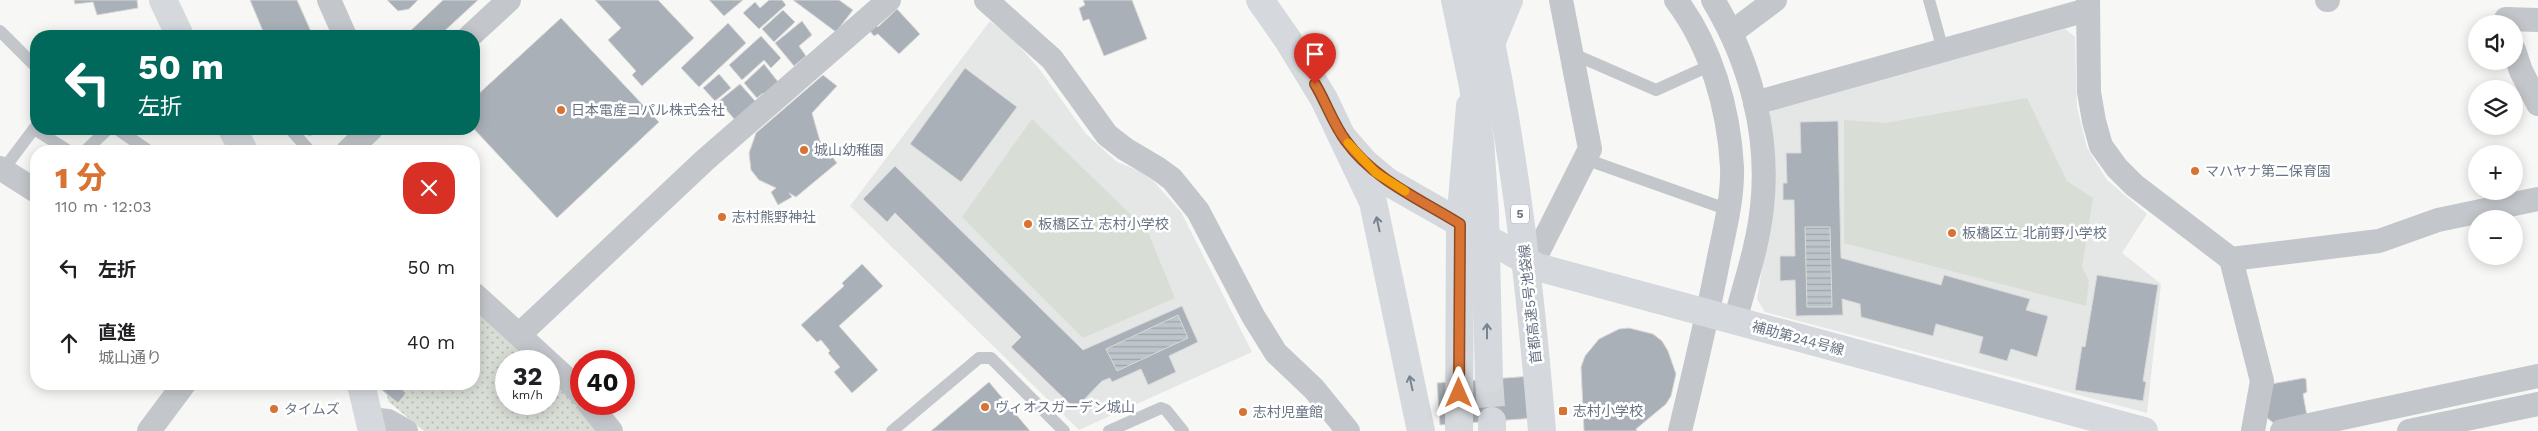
<!DOCTYPE html>
<html lang="ja">
<head>
<meta charset="utf-8">
<style>
  :root { --surface:#fff; --page:#f2f2f2; --text:#202124; --muted:#757577; --accent:#d87334 }
  body { margin:0; font-family:"Work Sans","Noto Sans JP",sans-serif; background:var(--page); color:var(--text); height:100vh; display:flex; flex-direction:column; font-size:19px; white-space:nowrap }
  * { box-sizing:border-box; margin:0 }
  p { font-size:16px; color:var(--muted) }
  .icon { flex:none; width:28px; height:28px; fill:none; stroke:currentColor; stroke-width:2; stroke-linecap:round; stroke-linejoin:round }
  .map { position:relative; flex:1; overflow:hidden }
  .side { position:absolute; left:30px; top:145px; width:450px; height:245px; display:flex; flex-direction:column; background:var(--surface); border-radius:20px; box-shadow:0 2px 12px #0003 }
  .side>* { flex:none }
  .hud { position:absolute; left:30px; top:30px; width:450px; height:105px; border-radius:20px; box-shadow:0 2px 12px #0003; background:#00695c; color:#fff; overflow:hidden }
  .controls { position:absolute; left:2468px; top:15px; display:grid; gap:10px }
  .controls a { display:grid; place-items:center; width:55px; height:55px; border-radius:50%; background:var(--surface); box-shadow:0 2px 12px #0003; font-size:25px }
  .speed { position:absolute; left:495px; top:350px; display:flex; gap:10px; font-size:25px; font-weight:700; text-align:center }
  .speed>* { display:grid; place-content:center; width:65px; height:65px; border-radius:50%; background:var(--surface); box-shadow:0 2px 12px #0003; line-height:1 }
  .speed small { font-size:12px; font-weight:400 }
  .speed .limit { border:8px solid #d22; background:#fff; color:#111 }
  .pin { position:absolute; display:grid; place-items:center; width:42px; height:42px; color:#fff; margin:-51px -21px; border-radius:50% 50% 50% 0; rotate:-45deg; box-shadow:0 0 5px #0007 }
  .pin .icon { rotate:45deg }
  .me { position:absolute; width:55px; margin:-28px; rotate:0deg; stroke-linejoin:round; filter:drop-shadow(0 0 4px #0008) }
  .turn { display:flex; align-items:center; gap:18px; height:105px; padding:0 25px; font-size:22px }
  .turn .icon { width:65px; height:65px; stroke-width:2.5 }
  .turn b { display:block; font-size:35px; line-height:42px }
  .round { display:grid; place-items:center; flex:none; width:52px; height:52px; border-radius:20px; background:var(--page) }
  .summary { display:flex; align-items:center; justify-content:space-between; height:85px; padding:0 25px }
  h1 { font-size:30px; font-weight:800; line-height:38px; color:var(--accent) }
  ul { padding:0; list-style:none }
  li { display:flex; align-items:center; gap:15px; height:75px; padding:0 25px }
  li div { flex:1 }
  li b { display:block; font-size:19px }
  li em { font-style:normal }
  .map>svg:first-child { display:block }
  .built { fill:#e5e6e6 }
  .park { fill:url(#park-dots) }
  .pitch { fill:#d8ded6 }
  .water { fill:url(#water-rules) }
  .building { fill:#aab0b7; stroke:#d9d9d7; fill-rule:evenodd }
  .lines { fill:none; stroke-linecap:round; stroke-linejoin:round }
  .highway-tunnel { stroke:#d3d6d9; stroke-width:28; stroke-dasharray:28 14; stroke-linecap:butt }
  .lane { stroke:#c3c6ca; stroke-width:12 }
  .street { stroke:#c3c6ca; stroke-width:24 }
  .secondary { stroke:#d5d8dc; stroke-width:28 }
  .highway { stroke:#d5d8dc; stroke-width:28 }
  .oneway { stroke:#788391 }
  .route-casing { stroke:#8c4b22; stroke-width:12 }
  .route { stroke:#d87334; stroke-width:9 }
  .slow { stroke:#f59e0b; stroke-width:9 }
  .poi-dot { fill:#d87334; stroke:#fff; stroke-width:2 }
  .labels { text-anchor:middle; dominant-baseline:central; stroke-width:5; stroke-linejoin:round; paint-order:stroke }
  .shield { fill:#fff; stroke:#959ea9; stroke-width:1 }
  .shield-label { font-size:12px; font-weight:bold; fill:#687484 }
  .poi-label { font-size:14px; fill:#687484; stroke:#fff; text-anchor:start }
  .street-label { font-size:14px; fill:#687484; stroke:#fff }
</style>
</head>
<body>
<div class="map">
<svg width="2538" height="431" viewBox="0 0 2538 431">
  <defs>
    <pattern id="park-dots" width="8" height="8" patternUnits="userSpaceOnUse" patternTransform="scale(1.25)"><rect width="8" height="8" fill="#d8ded6"/><path d="M2 2h.1M6 6h.1" fill="none" stroke="#b3b9b3" stroke-width="1.8" stroke-linecap="round"/></pattern>
    <pattern id="water-rules" width="6" height="5" patternUnits="userSpaceOnUse" patternTransform="scale(1.25)"><rect width="6" height="5" fill="#bdc5cb"/><path d="M0 2.5h6" fill="none" stroke="#9da5aa"/></pattern>
  </defs>
  <rect width="100%" height="100%" fill="#f7f7f5"/>
  <g class="built">
    <polygon points="990,21 1014,40 1040,70 1086,134 1117,162 1147,174 1181,212 1252,352 1079,430 850,206"/>
    <polygon points="2065,29 2075,37 2077,107 2087,148 2107,180 2147,214 2122,253 2161,284 2147,413 1765,312 1757,299 1774,198 1769,116 1771,109"/>
  </g>
  <polygon class="park" points="474,305 537,361 506,361 506,404 549,404 549,372 600,431 424,431 389,402 383,384 474,384"/>
  <g class="pitch">
    <polygon points="2027,98 2067,181 2093,198 2082,267 2089,281 2086,306 1844,243 1844,120 1885,123"/>
    <polygon points="1032,119 1147,230 1175,298 1083,338 962,217"/>
  </g>
  <g class="water">
    <polygon points="1805,227 1830,227 1832,307 1807,307"/>
    <polygon points="1178,315 1188,338 1117,371 1106,349"/>
  </g>
  <g class="building">
    <polygon points="74,0 137,0 138,8 97,15 93,2 75,4"/>
    <polygon points="250,0 297,0 313,36 265,36"/>
    <polygon points="387,0 418,0 409,9 398,11"/>
    <polygon points="443,0 478,0 439,36 405,36"/>
    <polygon points="595,0 658,0 694,38 642,86 632,75 636,71 608,40 621,28"/>
    <polygon points="709,0 743,0 724,16"/>
    <polygon points="769,0 782,0 786,5 759,29 743,13 755,2 760,8"/>
    <polygon points="793,0 839,0 853,10 836,32"/>
    <polygon points="1083,0 1132,0 1147,39 1104,56 1089,19 1083,21 1079,8 1085,5"/>
    <polygon points="897,9 920,34 899,54 878,34 874,36 869,30 874,24 878,27"/>
    <polygon points="783,10 795,22 774,42 762,29"/>
    <polygon points="561,18 659,122 557,218 474,129 474,98"/>
    <polygon points="802,21 812,35 799,46 806,56 794,66 775,43"/>
    <polygon points="728,23 746,43 699,87 681,68"/>
    <polygon points="761,36 781,58 771,68 764,60 742,80 729,65"/>
    <polygon points="764,64 779,83 765,95 763,93 757,98 744,83"/>
    <polygon points="965,68 1017,107 961,182 910,144"/>
    <polygon points="719,74 731,88 715,101 703,88"/>
    <polygon points="823,75 837,86 812,113 820,141 837,163 796,197 789,193 792,197 778,205 771,192 776,188 759,180 751,170 749,153 756,133"/>
    <polygon points="740,84 756,102 735,120 719,101"/>
    <path d="M1838 121 1841 258 1941 285 1944 275 2030 299 2026 310 2048 316 2037 357 2011 349 2007 361 1979 353 1983 337 1936 324 1933 336 1861 317 1860 304 1842 299 1843 315 1796 316 1795 280 1780 281V256H1795L1794 200H1783V183H1787L1786 153H1801L1800 122ZM1805 227H1830L1832 307H1807Z"/>
    <polygon points="306,129 325,129 309,136"/>
    <path d="M895 166 1083 350 1182 306 1198 342 1169 356 1176 372 1148 385 1141 369 1112 382 1110 378 1102 381 1075 409 1011 347 1021 337 895 213 887 222 863 199ZM1178 315 1188 338 1117 371 1106 349Z"/>
    <polygon points="862,264 883,286 839,326 878,370 852,393 834,372 840,367 828,353 830,351 821,340 817,342 801,325 844,286 842,283"/>
    <polygon points="2097,275 2158,285 2143,381 2146,382 2143,401 2075,390 2082,346 2085,347"/>
    <polygon points="1629,328 1653,334 1662,341 1668,351 1676,374 1671,396 1666,404 1636,429 1637,431 1584,431 1581,367 1585,356 1599,339 1619,329"/>
    <polygon points="1532,376 1535,418 1440,425 1437,383"/>
    <polygon points="2304,378 2306,379 2307,392 2303,394 2307,416 2276,425 2266,417 2271,384"/>
    <polygon points="989,382 1030,431 931,431"/>
    <polygon points="388,384 396,384 406,393 398,403 382,390"/>
  </g>
  <g class="lines">
    <polyline class="highway-tunnel" points="1489,379 1492,421"/>
    <g class="lane">
      <polyline points="1929,0 1943,50"/>
      <polyline points="0,31 36,67"/>
      <polyline points="1571,53 1656,90 1711,65"/>
      <polyline points="34,129 69,151"/>
      <polyline points="117,129 149,151"/>
      <polyline points="290,129 310,151"/>
      <polyline points="85,151 108,129"/>
      <polyline points="1585,159 1729,210"/>
      <polyline points="3,170 36,126"/>
      <polyline points="892,431 979,358 991,358 1064,431"/>
      <polyline points="1109,431 1161,408 1166,410 1183,431"/>
    </g>
    <g class="street">
      <polyline points="329,0 345,36"/>
      <polyline points="986,0 1052,59 1107,135 1125,149 1157,168 1172,179 1198,211 1253,316 1276,353 1314,389 1348,431"/>
      <path d="M1676 0C1711 46 1729 109 1732 167 1733 197 1725 228 1719 257 1708 315 1694 373 1680 431"/>
      <path d="M1713 0C1750 61 1770 135 1762 207 1758 246 1745 283 1735 321"/>
      <polyline points="2088,0 2089,92 2094,121 2101,146 2117,168 2134,185 2231,259 2262,381 2253,431"/>
      <polyline points="2327,0 2328,0"/>
      <polyline points="2506,19 2538,20"/>
      <polyline points="1731,33 1775,0"/>
      <polyline points="470,36 509,0"/>
      <polyline points="2514,50 2521,71 2538,104"/>
      <polyline points="1755,103 2087,10"/>
      <polyline points="348,151 371,129"/>
      <polyline points="0,168 36,191"/>
      <polyline points="1536,256 1590,149 1561,0"/>
      <polyline points="2231,259 2379,241 2438,220 2538,199"/>
      <polyline points="474,294 566,378 581,394"/>
      <polyline points="520,334 705,160 889,0"/>
      <polyline points="589,404 611,431"/>
      <polyline points="370,419 388,421 406,431"/>
      <polyline points="149,431 184,384"/>
      <polyline points="2282,431 2538,376"/>
      <polyline points="2409,431 2538,404"/>
    </g>
    <g class="secondary">
      <polyline points="163,0 180,36"/>
      <polyline points="1260,0 1288,40 1324,99 1373,202 1421,431"/>
      <polyline points="1486,56 1509,0"/>
      <polyline points="232,129 244,151"/>
      <polyline points="1344,139 1365,163 1388,182 1537,267 2144,431"/>
      <polyline points="361,384 372,431"/>
      <polyline points="1459,431 1460,224 1470,106"/>
    </g>
    <g class="highway">
      <polyline points="1455,0 1473,86 1480,141 1485,213 1489,379"/>
      <path d="M1482 0C1514 142 1530 286 1542 431"/>
      <polyline points="1492,421 1492,431"/>
    </g>
  </g>
  <defs><path id="oneway-shaft" d="M-6 0H5M1.5-3L5.5 0L1.5 3" fill="none" stroke-width="1.6" stroke-linecap="round" stroke-linejoin="round" transform="scale(1.25)"/></defs>
  <g class="oneway">
    <use href="#oneway-shaft" transform="translate(1378 224) rotate(-102)"/>
    <use href="#oneway-shaft" transform="translate(1487 331) rotate(-90)"/>
    <use href="#oneway-shaft" transform="translate(1411 383) rotate(-102)"/>
  </g>
  <g class="lines">
    <g class="route-casing">
      <path id="route" d="M1315 84C1326 102 1333 124 1346 141 1374 180 1420 199 1460 224L1459 393"/>
    </g>
    <use href="#route" class="route"/>
    <polyline class="slow" points="1348,143 1376,173 1405,191"/>
  </g>
  <g class="poi-dot">
    <circle cx="561" cy="110" r="5"/>
    <circle cx="804" cy="150" r="5"/>
    <circle cx="2195" cy="171" r="5"/>
    <circle cx="722" cy="217" r="5"/>
    <circle cx="1028" cy="224" r="5"/>
    <circle cx="1952" cy="233" r="5"/>
    <circle cx="985" cy="407" r="5"/>
    <circle cx="274" cy="409" r="5"/>
    <rect x="1558" y="406" width="10" height="10" rx="2.5"/>
    <circle cx="1243" cy="412" r="5"/>
  </g>
  <g class="labels">
    <rect class="shield" x="1511" y="204.5" width="18" height="19" rx="4"/>
    <g class="shield-label">
      <text x="1520" y="214">5</text>
    </g>
    <g class="poi-label">
      <text x="571" y="110">日本電産コパル株式会社</text>
      <text x="814" y="150">城山幼稚園</text>
      <text x="2205" y="171">マハヤナ第二保育園</text>
      <text x="732" y="217">志村熊野神社</text>
      <text x="1038" y="224">板橋区立 志村小学校</text>
      <text x="1962" y="233">板橋区立 北前野小学校</text>
      <text x="995" y="407">ヴィオスガーデン城山</text>
      <text x="284" y="409">タイムズ</text>
      <text x="1573" y="411">志村小学校</text>
      <text x="1253" y="412">志村児童館</text>
    </g>
    <g class="street-label">
      <text transform="translate(1530 304) rotate(-96)">首都高速5号池袋線</text>
      <text transform="translate(1798 338) rotate(15)">補助第244号線</text>
    </g>
  </g>
</svg>
<div class="controls">
<a><svg class="icon" aria-label="sound" viewBox="0 0 24 24"><path d="M4 9h4l5-4v14l-5-4H4zM17 9q2 3 0 6"/></svg></a>
<a><svg class="icon" aria-label="layers" viewBox="0 0 24 24"><path d="M12 4l9 5-9 5-9-5zM3 14l9 5 9-5"/></svg></a>
<a>+</a>
<a>−</a>
</div>
<div class="speed"><div>32<small>km/h</small></div><div class="limit">40</div></div>
<div class="pin" style="left:1315px;top:84px;background:#d93025"><svg class="icon" aria-label="arrive" viewBox="0 0 24 24"><path d="M6 21V4h12l-3 4 3 4H6"/></svg></div>
<svg class="me" style="left:1459px;top:393px" viewBox="-20 -20 40 40"><path d="M0-17L14 15 0 8-14 15z" fill="#d87334" stroke="#fff" stroke-width="4"/></svg>
<div class="hud">
<div class="turn"><svg class="icon" aria-label="left" viewBox="0 0 24 24"><path d="M17 20v-9H6M10 6l-5 5 5 5"/></svg><div><b>50 m</b>左折</div></div>
</div>
<section class="side">
<div class="summary"><div><h1>1 分</h1><p>110 m · 12:03</p></div><a class="round" style="background:#d93025;color:#fff"><svg class="icon" aria-label="close" viewBox="0 0 24 24"><path d="M6 6l12 12M18 6L6 18"/></svg></a></div>
<ul>
<li><svg class="icon" aria-label="left" viewBox="0 0 24 24"><path d="M17 20v-9H6M10 6l-5 5 5 5"/></svg><div><b>左折</b></div><em>50 m</em></li>
<li><svg class="icon" aria-label="ahead" viewBox="0 0 24 24"><path d="M12 20V5M6 11l6-6 6 6"/></svg><div><b>直進</b><p>城山通り</p></div><em>40 m</em></li>
</ul>
</section>
</div>
</body>
</html>
